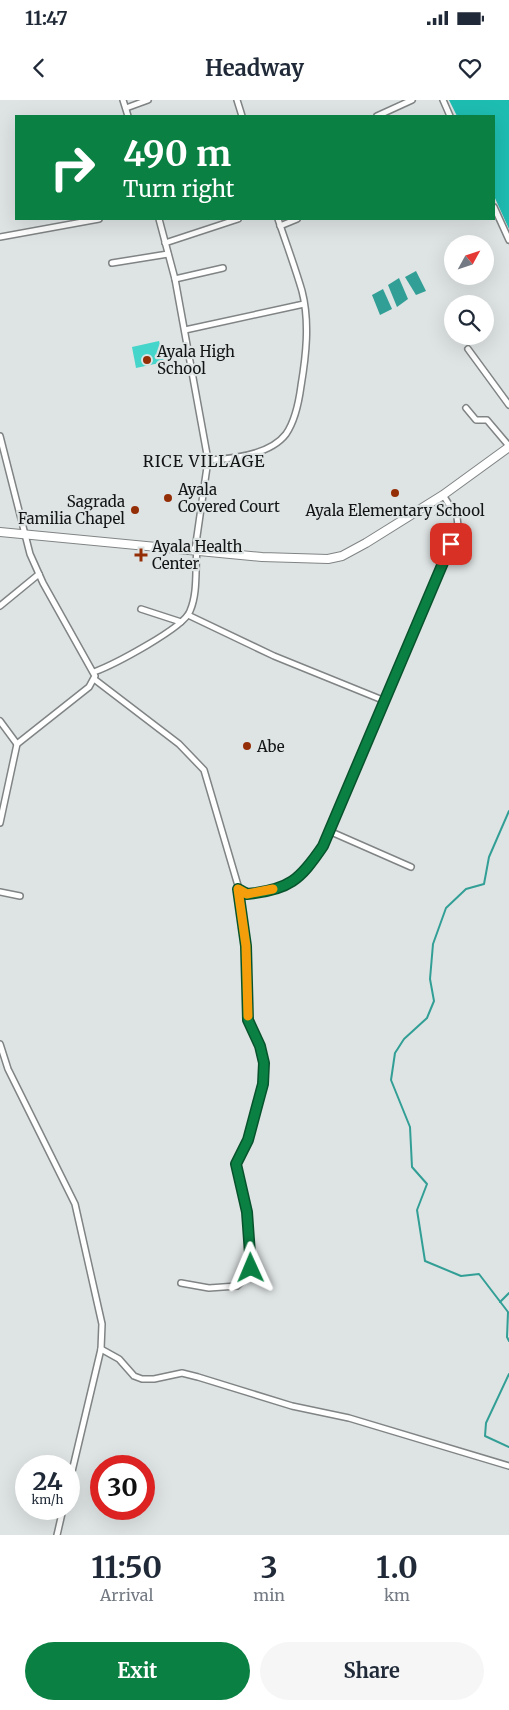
<!DOCTYPE html>
<html lang="en">
<head>
<meta charset="utf-8">
<style>
  :root { --surface:#fff; --page:#f6f6f7; --text:#1f2937; --muted:#747a83; --accent:#0b8043 }
  body { margin:0; font-family:Merriweather,serif; background:var(--page); color:var(--text); height:100vh; display:flex; flex-direction:column; font-size:19px; white-space:nowrap }
  * { box-sizing:border-box; margin:0 }
  p { font-size:16px; color:var(--muted) }
  .icon { flex:none; width:28px; height:28px; fill:none; stroke:currentColor; stroke-width:2; stroke-linecap:round; stroke-linejoin:round }
  .map { position:relative; height:1435px; overflow:hidden }
  .panel { display:flex; flex-direction:column; background:var(--surface); flex:1 }
  .panel>* { flex:none }
  .guide { position:absolute; left:15px; top:15px; width:480px; height:105px; border-radius:0px; box-shadow:0 5px 20px #0002; background:#0b8043; color:#fff; overflow:hidden }
  .needle { width:32px; rotate:50deg }
  .buttons { position:absolute; left:444px; top:135px; display:grid; gap:10px }
  .buttons a { display:grid; place-items:center; width:50px; height:50px; border-radius:50%; background:var(--surface); box-shadow:0 5px 20px #0002; font-size:25px }
  .speed { position:absolute; left:15px; top:1355px; display:flex; gap:10px; font-size:25px; font-weight:700; text-align:center }
  .speed>* { display:grid; place-content:center; width:65px; height:65px; border-radius:50%; background:var(--surface); box-shadow:0 5px 20px #0002; line-height:1 }
  .speed small { font-size:12px; font-weight:400 }
  .speed .limit { border:8px solid #d22; background:#fff; color:#111 }
  .pin { position:absolute; display:grid; place-items:center; width:42px; height:42px; color:#fff; margin:-21px; border-radius:10px; box-shadow:0 2px 8px #0006 }
  .me { position:absolute; width:55px; margin:-28px; rotate:359deg; stroke-linejoin:round; filter:drop-shadow(0 0 4px #0008) }
  .turn { display:flex; align-items:center; gap:18px; height:105px; padding:0 25px; font-size:22px }
  .turn .icon { width:65px; height:65px; stroke-width:2.5 }
  .turn b { display:block; font-size:35px; line-height:42px }
  .eta { display:flex; justify-content:space-evenly; align-items:center; height:85px; text-align:center }
  .eta b { font-size:30px; font-weight:700; line-height:35px }
  .cta { display:flex; gap:10px; margin-top:auto; padding:10px 25px }
  .cta a { flex:1; height:58px; border-radius:30px; background:var(--accent); color:#fff; font-size:20px; font-weight:700; line-height:58px; text-align:center }
  .cta a+a { background:var(--page); color:var(--text) }
  .status { display:flex; justify-content:space-between; align-items:center; height:35px; padding:0 25px; background:var(--surface); direction:ltr }
  .status svg { height:14px; fill:currentColor }
  header { display:flex; justify-content:space-between; align-items:center; height:65px; padding:0 25px; background:var(--surface); font-size:22px; font-weight:700 }
  .map>svg:first-child { display:block }
  .green { fill:#46d5ca }
  .forest { fill:#1ebdb2 }
  .water { fill:#329f96 }
  .lines { fill:none; stroke-linecap:round; stroke-linejoin:round }
  .stream { stroke:#329f96; stroke-width:2 }
  .street-casing { stroke:#808484; stroke-width:8 }
  .secondary-casing { stroke:#808484; stroke-width:10 }
  .street { stroke:#fff; stroke-width:5 }
  .secondary { stroke:#fff; stroke-width:8 }
  .route-casing { stroke:#07532c; stroke-width:12 }
  .route { stroke:#0b8043; stroke-width:9 }
  .slow { stroke:#f59e0b; stroke-width:9 }
  .poi-dot { fill:#942e07; stroke:#dee3e3; stroke-width:2 }
  .labels { text-anchor:middle; dominant-baseline:central; stroke-width:4.5; stroke-linejoin:round; paint-order:stroke }
  .poi-label { font-size:15px; fill:#131515; stroke:#dee3e3; text-anchor:start }
  .neighbourhood-label { font-size:16px; letter-spacing:1px; fill:#131515; stroke:#dee3e3 }
</style>
</head>
<body>
<div class="status"><b>11:47</b><svg viewBox="0 0 49 12"><path d="M0 12V9h3v3zM5 12V6h3v6zM10 12V3h3v9zM15 12V0h3v12zM26 1h20v11H26zM47 4h2v5h-2z"/></svg></div>
<header><svg class="icon" aria-label="back" viewBox="0 0 24 24"><path d="M15 5l-7 7 7 7"/></svg>Headway<svg class="icon" aria-label="heart" viewBox="0 0 24 24"><path d="M12 20l-8-8c-3-5 5-10 8-4 3-6 11-1 8 4z"/></svg></header>
<div class="map">
<svg width="509" height="1435" viewBox="0 0 509 1435">
  <rect width="100%" height="100%" fill="#dee3e3"/>
  <polygon class="green" points="159,241 164,262 136,268 132,247"/>
  <polygon class="forest" points="449,0 509,0 509,129 494,96 494,16 457,16"/>
  <g class="water">
    <polygon points="416,171 426,191 416,195 405,177"/>
    <polygon points="399,178 408,199 397,207 388,185"/>
    <polygon points="383,189 392,209 380,215 372,195"/>
  </g>
  <g class="lines">
    <g class="stream">
      <polyline points="509,711 489,757 484,784 466,789 446,808 433,844 430,879 434,901 427,918 404,939 395,953 391,980 410,1027 412,1067 427,1084 417,1110 425,1161 461,1176 479,1174 508,1212 507,1237 509,1241"/>
      <polyline points="500,1202 509,1193"/>
      <polyline points="509,1274 486,1323 485,1336 509,1347"/>
    </g>
    <g class="street-casing">
      <g id="street">
        <polyline points="123,0 128,16"/>
        <polyline points="237,0 242,16"/>
        <polyline points="443,0 450,16"/>
        <polyline points="126,8 148,0"/>
        <polyline points="377,16 412,0"/>
        <polyline points="494,107 509,140"/>
        <polyline points="159,119 175,179 208,360 195,450"/>
        <polyline points="280,126 297,119"/>
        <polyline points="0,137 99,119"/>
        <polyline points="165,143 238,119"/>
        <polyline points="112,163 168,154"/>
        <polyline points="175,179 223,168"/>
        <polyline points="185,230 304,204"/>
        <polyline points="468,249 509,305"/>
        <polyline points="466,308 476,320 487,320 509,346"/>
        <polyline points="0,336 30,454 43,483 95,576 89,587 17,644 0,723"/>
        <path d="M208 360C233 359 270 355 286 334 295 321 299 301 301 286 306 256 310 222 302 191 295 167 286 143 278 119"/>
        <polyline points="0,506 39,474"/>
        <polyline points="141,509 181,522"/>
        <polyline points="188,515 274,556 385,601"/>
        <path d="M94 572C113 565 184 528 190 511 198 493 195 469 197 450"/>
        <polyline points="94,579 179,644 204,670 239,789 246,846 248,920 264,957 262,990 248,1040 236,1064 247,1112 251,1159 248,1176 237,1186 209,1188 181,1183"/>
        <polyline points="0,621 17,644"/>
        <polyline points="329,731 411,767"/>
        <path d="M239 789 247 795C289 790 300 779 323 746L458 426 457 417 443 395"/>
        <polyline points="0,792 20,796"/>
        <polyline points="0,944 8,969 75,1104 102,1224 101,1249 69,1384"/>
        <polyline points="101,1249 119,1259 134,1276 142,1279 154,1279 182,1273 198,1277 292,1306 349,1318 509,1366"/>
        <polyline points="57,1435 63,1409"/>
      </g>
    </g>
    <g class="secondary-casing">
      <polyline id="secondary" points="0,432 262,457 328,459 342,456 366,443 443,395 509,347"/>
    </g>
    <use href="#street" class="street"/>
    <use href="#secondary" class="secondary"/>
  </g>
  <g class="lines">
    <g class="route-casing">
      <path id="route" d="M251 1168 247 1112 236 1064 248 1040 256 1010 263 984 264 963 260 946 248 920 246 846 238 789 247 794C289 790 300 780 323 746L451 444"/>
    </g>
    <use href="#route" class="route"/>
    <polyline class="slow" points="248,916 246,846 238,789 247,794 273,789"/>
  </g>
  <g class="poi-dot">
    <circle cx="147" cy="260" r="5"/>
    <circle cx="395" cy="393" r="5"/>
    <circle cx="168" cy="398" r="5"/>
    <circle cx="135" cy="410" r="5"/>
    <path d="M138.5 447.5h5v5h5v5h-5v5h-5v-5h-5v-5h5z"/>
    <circle cx="247" cy="646" r="5"/>
  </g>
  <g class="labels">
    <g class="poi-label">
      <text x="157" y="251">Ayala High<tspan x="157" dy="17">School</tspan></text>
      <text x="178" y="389">Ayala<tspan x="178" dy="17">Covered Court</tspan></text>
      <text x="125" y="401" text-anchor="end">Sagrada<tspan x="125" dy="17">Familia Chapel</tspan></text>
      <text x="395" y="410" text-anchor="middle">Ayala Elementary School</text>
      <text x="152" y="446">Ayala Health<tspan x="152" dy="17">Center</tspan></text>
      <text x="257" y="646">Abe</text>
    </g>
    <g class="neighbourhood-label">
      <text x="204" y="361">RICE VILLAGE</text>
    </g>
  </g>
</svg>
<div class="buttons">
<a><svg class="needle" viewBox="-14 -14 28 28"><path d="M0-13l5 13h-10z" fill="#e53935"/><path d="M0 13l5-13h-10z" fill="#747a83"/></svg></a>
<a><svg class="icon" aria-label="search" viewBox="0 0 24 24"><circle cx="10" cy="10" r="6"/><path d="M15 15l6 6"/></svg></a>
</div>
<div class="speed"><div>24<small>km/h</small></div><div class="limit">30</div></div>
<div class="pin" style="left:451px;top:444px;background:#d93025"><svg class="icon" aria-label="arrive" viewBox="0 0 24 24"><path d="M6 21V4h12l-3 4 3 4H6"/></svg></div>
<svg class="me" style="left:251px;top:1168px" viewBox="-20 -20 40 40"><path d="M0-17L14 15 0 8-14 15z" fill="#0b8043" stroke="#fff" stroke-width="4"/></svg>
<div class="guide">
<div class="turn"><svg class="icon" aria-label="right" viewBox="0 0 24 24"><path d="M7 20v-9h11M14 6l5 5-5 5"/></svg><div><b>490 m</b>Turn right</div></div>
</div>
</div>
<section class="panel">
<div class="eta">
<div><b>11:50</b><p>Arrival</p></div>
<div><b>3</b><p>min</p></div>
<div><b>1.0</b><p>km</p></div>
</div>
<div class="cta"><a>Exit</a><a>Share</a></div>
</section>
</body>
</html>
